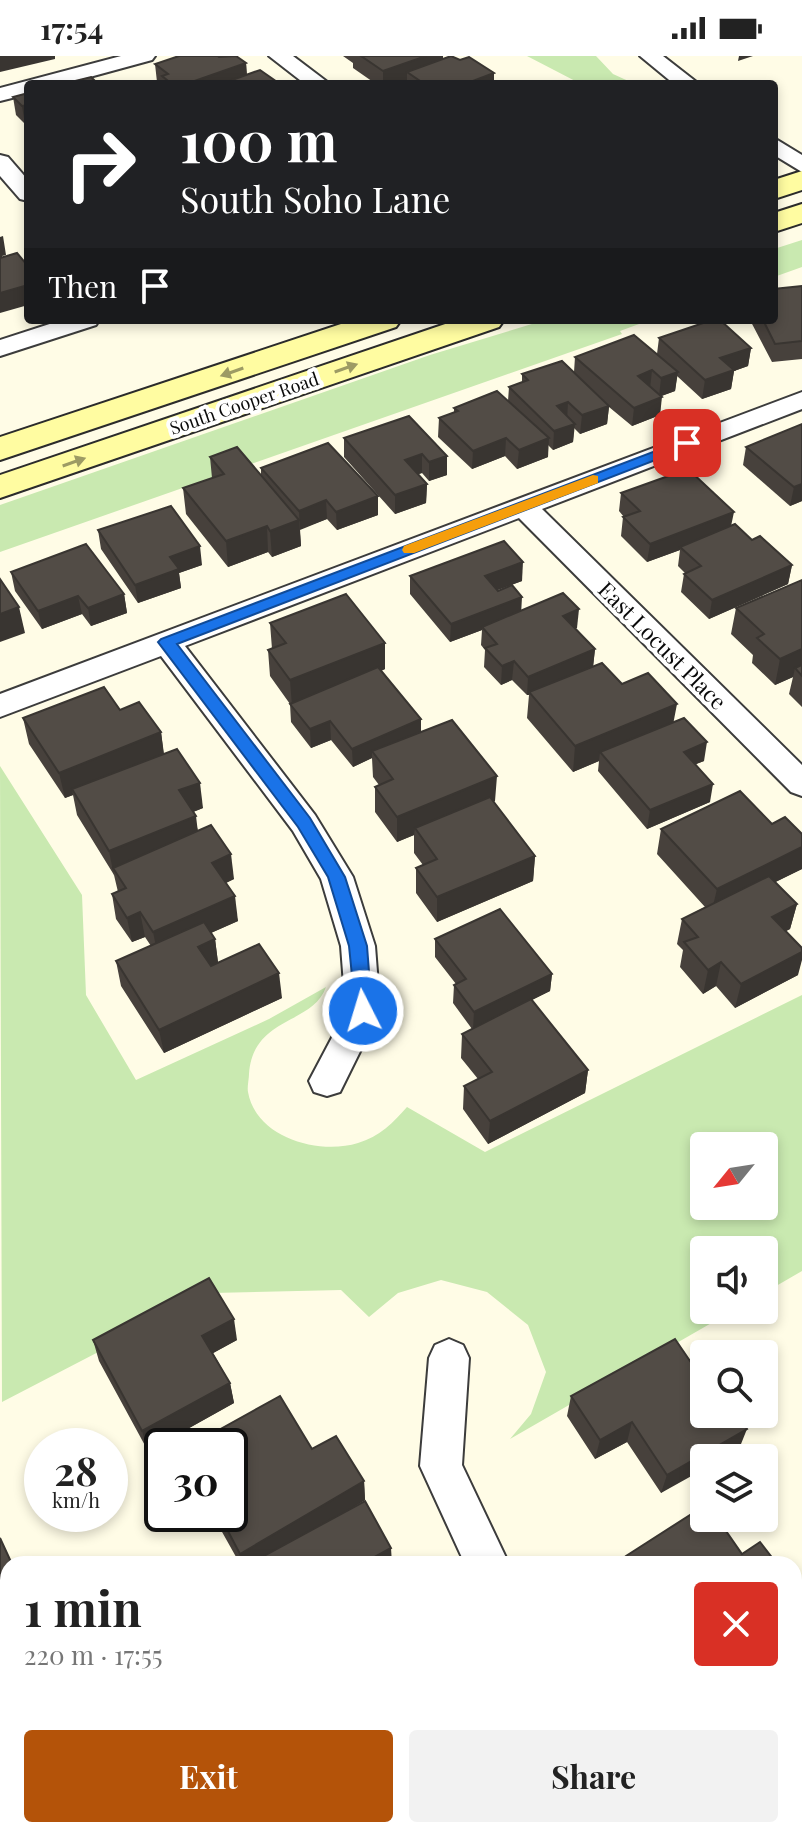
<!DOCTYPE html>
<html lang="en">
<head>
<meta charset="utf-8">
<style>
  :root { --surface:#fff; --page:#f2f2f2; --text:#222; --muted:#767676; --accent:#b45309 }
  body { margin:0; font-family:"Playfair Display",serif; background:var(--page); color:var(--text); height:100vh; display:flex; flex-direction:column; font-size:30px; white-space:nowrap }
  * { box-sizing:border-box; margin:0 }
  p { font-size:26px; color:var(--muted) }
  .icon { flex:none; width:44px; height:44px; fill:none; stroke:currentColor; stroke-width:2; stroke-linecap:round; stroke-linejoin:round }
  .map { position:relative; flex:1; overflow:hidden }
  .side { position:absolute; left:0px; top:1500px; width:802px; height:282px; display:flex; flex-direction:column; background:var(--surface); border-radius:24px 24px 0 0; box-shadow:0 4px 12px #0003 }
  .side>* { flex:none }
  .hud { position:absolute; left:24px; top:24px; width:754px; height:244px; border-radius:8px; box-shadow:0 4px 12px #0003; background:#202124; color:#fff; overflow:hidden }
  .needle { width:52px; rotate:240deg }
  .tools { position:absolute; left:690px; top:1076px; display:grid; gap:16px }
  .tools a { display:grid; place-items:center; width:88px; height:88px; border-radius:8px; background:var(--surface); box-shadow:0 4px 12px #0003; font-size:40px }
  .speed { position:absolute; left:24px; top:1372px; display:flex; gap:16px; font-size:40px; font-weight:700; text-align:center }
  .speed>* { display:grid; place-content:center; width:104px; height:104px; border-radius:50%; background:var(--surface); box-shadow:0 4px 12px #0003; line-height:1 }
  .speed small { font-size:20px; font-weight:400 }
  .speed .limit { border:4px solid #111; border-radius:12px; background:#fff; color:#111 }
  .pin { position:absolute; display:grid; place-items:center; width:68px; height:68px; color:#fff; margin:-34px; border-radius:16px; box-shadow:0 4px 12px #0006 }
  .me { position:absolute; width:88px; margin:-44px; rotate:355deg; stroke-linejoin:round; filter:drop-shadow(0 0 6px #0008) }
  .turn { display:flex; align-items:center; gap:28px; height:168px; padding:0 24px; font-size:36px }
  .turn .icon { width:104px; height:104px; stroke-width:2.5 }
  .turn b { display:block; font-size:56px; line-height:68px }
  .then { display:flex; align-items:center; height:76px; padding:0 24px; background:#0003; gap:16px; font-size:30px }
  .round { display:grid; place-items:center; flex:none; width:84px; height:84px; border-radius:8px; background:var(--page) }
  .headline { display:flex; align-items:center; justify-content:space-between; height:136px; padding:0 24px }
  h1 { font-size:48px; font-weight:700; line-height:60px }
  .button { display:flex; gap:16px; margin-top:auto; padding:16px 24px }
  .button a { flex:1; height:92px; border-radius:8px; background:var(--accent); color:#fff; font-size:32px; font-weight:700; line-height:92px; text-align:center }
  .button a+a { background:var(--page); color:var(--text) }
  .status { display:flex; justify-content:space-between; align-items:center; height:56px; padding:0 40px; background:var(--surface); direction:ltr }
  .status svg { height:22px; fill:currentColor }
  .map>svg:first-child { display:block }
  .green { fill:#c9e9b0; fill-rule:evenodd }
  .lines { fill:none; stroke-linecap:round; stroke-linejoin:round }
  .street-casing { stroke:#3c3c3c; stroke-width:4 }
  .secondary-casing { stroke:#2b2b2b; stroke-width:4 }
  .street { fill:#fff; fill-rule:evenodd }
  .secondary { fill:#fffca1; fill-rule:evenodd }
  .wall { fill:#47413c }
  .shaded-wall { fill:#393531 }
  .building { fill:#524c46; stroke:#393531; stroke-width:2 }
  .oneway { fill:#9d9b64 }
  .route { fill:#1a73e8; stroke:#114b97; stroke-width:2 }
  .slow { fill:#f59e0b }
  .labels { text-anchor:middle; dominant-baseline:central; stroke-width:8; stroke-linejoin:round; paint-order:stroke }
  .far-street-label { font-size:18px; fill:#090909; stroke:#fff }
  .street-label { font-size:22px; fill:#090909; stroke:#fff }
</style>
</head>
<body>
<div class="status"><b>17:54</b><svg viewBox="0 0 49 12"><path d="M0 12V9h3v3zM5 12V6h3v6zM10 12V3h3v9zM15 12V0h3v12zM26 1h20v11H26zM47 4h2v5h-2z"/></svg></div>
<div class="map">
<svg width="802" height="1781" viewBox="0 0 802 1781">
  <rect width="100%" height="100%" fill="#fffce6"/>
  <g class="green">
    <polygon points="527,0 596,0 613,18 635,28 581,28"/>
    <polygon points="802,184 802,211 774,221 774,193"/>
    <polygon points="545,264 650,264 620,275 622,278 0,496 0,449 430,299"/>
    <path d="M0 710 82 839 86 939 136 1024 269 963 326 931C313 969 253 960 249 1018 249 1023 247 1031 248 1036 256 1082 319 1099 358 1087 379 1081 394 1066 407 1051L485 1096 802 939V1215L764 1237V1194H704V1254H734L510 1383 531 1358 546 1316 528 1269 487 1236 441 1224 398 1237 369 1261 341 1234 212 1237 2 1346ZM704 1090H764V1150H704Z"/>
  </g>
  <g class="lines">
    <g class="street-casing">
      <g id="street">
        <polygon points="121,0 155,0 152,4 64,28 28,28 28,38 0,45 0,32"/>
        <polygon points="269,0 293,0 330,28 305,28"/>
        <polygon points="640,0 663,0 699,28 674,28"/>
        <polygon points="774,82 802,99 802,116 774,99"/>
        <polygon points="0,99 8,101 28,124 28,145 20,143 0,120"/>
        <polygon points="62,264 99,264 96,269 0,300 0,284"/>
        <polygon points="802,336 802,353 542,453 802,709 802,740 791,736 519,462 185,590 315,759 353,821 375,890 380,955 340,1036 327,1040 314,1036 309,1025 346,955 341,890 321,823 293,775 161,600 0,661 0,638"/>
        <polygon points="449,1283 463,1289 469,1302 462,1409 509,1508 465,1508 420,1410 429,1302 435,1289"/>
        <polygon points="589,1774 638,1774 641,1781 592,1781"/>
      </g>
    </g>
    <g class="secondary-casing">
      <g id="secondary">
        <polygon points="802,115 802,134 774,143 774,124"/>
        <polygon points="802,148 802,167 774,176 774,157"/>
        <polygon points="353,264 401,264 396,271 0,404 0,381"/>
        <polygon points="457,264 504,264 499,271 0,442 0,419"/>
      </g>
    </g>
    <use href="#street" class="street"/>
    <use href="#secondary" class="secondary"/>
  </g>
  <g class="wall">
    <polygon points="343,0 443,0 443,3 494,28 407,28 407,24 397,28 376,28 353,12 353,7"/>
    <polygon points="246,7 247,19 280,28 160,28 157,26 155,8"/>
    <polygon points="28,37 28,67 25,68 16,59 13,41"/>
    <polygon points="802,230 802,303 772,306 750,264 774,264"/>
    <polygon points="659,282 751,292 748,310 734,315 731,333 702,343 677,320 675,335 661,340 660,359 632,370 609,351 607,368 580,378 574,372 573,386 553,394 548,389 548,401 517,413 505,400 472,413 438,381 439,362 454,356 454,352 508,345 509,331 522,326 522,318 574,316 575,301 657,298"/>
    <polygon points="409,360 447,419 429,425 422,417 418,418 427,428 426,447 395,458 344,401 344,382"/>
    <polygon points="802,368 802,445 790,450 743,409 746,391"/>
    <polygon points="210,401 261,419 261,412 378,440 378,459 337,474 327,463 300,473 301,490 272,501 268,496 228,511 186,458 183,432 212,422"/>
    <polygon points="621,437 731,470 792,509 788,528 709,563 681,536 684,518 685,517 678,510 680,494 647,506 621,480 623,461 624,461 619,455"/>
    <polygon points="98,474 202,509 179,517 181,532 138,547 101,493"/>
    <polygon points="11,516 124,538 127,557 91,570 82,558 42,573 15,535"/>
    <polygon points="410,520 522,525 497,534 521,554 577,572 575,572 595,593 593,611 622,628 674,666 704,705 696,708 710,746 647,773 598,715 599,705 573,716 527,662 529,639 527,639 512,624 501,629 484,611 485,594 481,589 482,574 450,586 410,538"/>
    <polygon points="802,524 802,651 789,638 793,621 775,629 752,607 753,599 731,578 736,552"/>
    <polygon points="270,567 385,613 381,615 421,663 421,676 495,745 493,746 535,800 533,825 437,866 416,837 416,812 423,809 414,797 414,779 397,786 375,756 375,731 379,729 373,721 372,702 353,711 331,684 311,692 291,666 290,648 270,620 268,594 272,593"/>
    <polygon points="120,654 161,676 164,698 203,752 193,756 198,775 234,823 226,827 238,865 211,877 215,883 218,906 282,942 164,997 121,930 116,905 151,890 145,881 132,886 116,863 112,838 118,836 114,819 77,759 73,739 65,742 29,688 23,662"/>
    <polygon points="661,773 802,813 775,826 797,848 790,873 786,875 798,919 735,952 716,930 703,938 680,911 683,894 677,888 682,863 705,851 657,798"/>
    <polygon points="435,883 552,918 550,935 532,944 588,1014 585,1037 488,1088 463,1053 464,1030 478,1023 461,1002 462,978 472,973 453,947 454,929 456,928 435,901"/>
    <polygon points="93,1284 237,1284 213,1297 230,1327 234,1347 148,1395 99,1305"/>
    <polygon points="690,1305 739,1393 723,1402 704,1402 661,1437 627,1386 595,1403 567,1360 571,1340"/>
    <polygon points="312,1393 364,1425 365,1444 352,1452 392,1508 240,1508 212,1458 230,1458"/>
    <polygon points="742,1498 777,1508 623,1508 626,1500"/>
    <polygon points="329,1774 420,1774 409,1781 333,1781"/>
  </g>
  <g class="shaded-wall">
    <polygon points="0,0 55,0 55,3 0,16"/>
    <polygon points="426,0 443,0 443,11 407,16 407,24 397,28 383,28 383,15"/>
    <polygon points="739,0 753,0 738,5"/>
    <polygon points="246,7 247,25 238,28 186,28"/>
    <polygon points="494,17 494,28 465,28"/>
    <polygon points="28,49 28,67 25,68 22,50"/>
    <polygon points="3,180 6,199 2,200 4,210 0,211 0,181"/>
    <polygon points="28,229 28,249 0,257 0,237"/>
    <polygon points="751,292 748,310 734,315 731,333 702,343 705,324 720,302"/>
    <polygon points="652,314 650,333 638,320"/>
    <polygon points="678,316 675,335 659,341 661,322"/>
    <polygon points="662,341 660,359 632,370 634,352"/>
    <polygon points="568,346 567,365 557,350"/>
    <polygon points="609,350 607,368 580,378 582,359"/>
    <polygon points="575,368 573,386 553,394 554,375"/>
    <polygon points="506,382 505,400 472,413 473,395"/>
    <polygon points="549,382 548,401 517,413 519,394"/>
    <polygon points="422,398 422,417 404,423 405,404"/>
    <polygon points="447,400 447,419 429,425 429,406"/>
    <polygon points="427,428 426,447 395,458 395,439"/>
    <polygon points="802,428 802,445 790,450 794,431"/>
    <polygon points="378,440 378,459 337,474 336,456"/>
    <polygon points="326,444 327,463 300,474 299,455"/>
    <polygon points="734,456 730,475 680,491 680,494 647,506 650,488"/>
    <polygon points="299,464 301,490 272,501 270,475"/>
    <polygon points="267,470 268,496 228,511 226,485"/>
    <polygon points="200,490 202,509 179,517 181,532 138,547 135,529 170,501"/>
    <polygon points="523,506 522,525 484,539 485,520"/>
    <polygon points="792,509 788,528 709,563 712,544"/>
    <polygon points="124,538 127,557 91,570 88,552"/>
    <polygon points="78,540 82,558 42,573 38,555"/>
    <polygon points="522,541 521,559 482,571 482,574 450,586 451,568"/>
    <polygon points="19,551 25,577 0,586 0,558"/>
    <polygon points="579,553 577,572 561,578 563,560"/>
    <polygon points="385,587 385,613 292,650 290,624"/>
    <polygon points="595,593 593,611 529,636 529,639 527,639 528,621"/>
    <polygon points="802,593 802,616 795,612 793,621 775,629 780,603"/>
    <polygon points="514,605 512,624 501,629 502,610"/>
    <polygon points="677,648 672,674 600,696 599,705 573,716 575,690"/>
    <polygon points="421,663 421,681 372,695 372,702 353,711 352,693"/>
    <polygon points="330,665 331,684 311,692 310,673"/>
    <polygon points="161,676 164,701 72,733 73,739 65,742 59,717"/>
    <polygon points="707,686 704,705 681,714 684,696"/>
    <polygon points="497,720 495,745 418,777 415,772 414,779 397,786 397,761"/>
    <polygon points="200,727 203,752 183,760 179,734"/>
    <polygon points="713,728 710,746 647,773 650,754"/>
    <polygon points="196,760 199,785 113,812 114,820 109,795"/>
    <polygon points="802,791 802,813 711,858 717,833"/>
    <polygon points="231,798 234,823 215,832 212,807"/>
    <polygon points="535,800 533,825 437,866 437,841"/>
    <polygon points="235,840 238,865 158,900 153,876"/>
    <polygon points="797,848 790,873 766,885 772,861"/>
    <polygon points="140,856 145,881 132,886 127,862"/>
    <polygon points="215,883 218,907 201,915 198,891"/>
    <polygon points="802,896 802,904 798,919 735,952 741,928"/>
    <polygon points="721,906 716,930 703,938 708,914"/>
    <polygon points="279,917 282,942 164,997 159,974"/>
    <polygon points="552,918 550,935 473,973 474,956"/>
    <polygon points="588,1014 585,1037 488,1088 490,1065"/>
    <polygon points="234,1263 237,1284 206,1301 202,1280"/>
    <polygon points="230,1327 234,1347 148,1395 142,1375"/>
    <polygon points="632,1366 627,1386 595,1403 600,1384"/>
    <polygon points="747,1373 739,1393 723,1402 704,1402 704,1413 661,1437 667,1419"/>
    <polygon points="364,1425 365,1444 256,1508 242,1508 240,1498"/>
    <polygon points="391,1492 392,1508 362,1508"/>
    <polygon points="8,1610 8,1631 0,1635 0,1614"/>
    <polygon points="802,1726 802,1734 794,1739 794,1731"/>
    <polygon points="49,1774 78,1774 66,1781 37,1781"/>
    <polygon points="400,1774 420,1774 409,1781 389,1781"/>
  </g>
  <g class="building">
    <polygon points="179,0 218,0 219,1 236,0 246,7 186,28 172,28 162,20 168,18 155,8"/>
    <polygon points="361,0 426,0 383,15"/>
    <polygon points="451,0 460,4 469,1 494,17 465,28 411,28 420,25 407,16"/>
    <polygon points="260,14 280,28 221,28"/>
    <polygon points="91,21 98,28 63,28"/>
    <polygon points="28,37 28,49 22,50 13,41"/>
    <polygon points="17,197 28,210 28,229 0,237 0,202"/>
    <polygon points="802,230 802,285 775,288 763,264 774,264 774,233"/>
    <polygon points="712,264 720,264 751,292 720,302 734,314 705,324 659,282"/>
    <polygon points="634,279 678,316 661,322 652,314 638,320 662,341 634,352 575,301"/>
    <polygon points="562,305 609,350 582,359 568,346 557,350 575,368 554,375 509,331 528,324 522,318"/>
    <polygon points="497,335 549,382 519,394 506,382 473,395 439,362 458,355 454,352"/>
    <polygon points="409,360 447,400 429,406 422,398 405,404 427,428 395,439 344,382"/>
    <polygon points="802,368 802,428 794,431 746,391"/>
    <polygon points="328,387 378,440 336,456 326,444 299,455 261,412"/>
    <polygon points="237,391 299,464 270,475 267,470 226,485 183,432 224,418 210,401"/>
    <polygon points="688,413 734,456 650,488 623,461 640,455 621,437"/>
    <polygon points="171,450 200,490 170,501 179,513 135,529 98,474"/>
    <polygon points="735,468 752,484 760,480 792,509 712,544 684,518 701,510 680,491"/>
    <polygon points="504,485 523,506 485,520 498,535 512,529 522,541 451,568 410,520"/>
    <polygon points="86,488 124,538 88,552 78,540 38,555 11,516"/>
    <polygon points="0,523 19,551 0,558"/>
    <polygon points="802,524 802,593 780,603 757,582 764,578 736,552"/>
    <polygon points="563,537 579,553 563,560 595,593 528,621 514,605 502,610 485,592 497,588 482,571"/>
    <polygon points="346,538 385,587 290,624 268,594 286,587 270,567"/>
    <polygon points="602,607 622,628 648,617 677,648 575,690 529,636"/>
    <polygon points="802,609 802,620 795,612"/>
    <polygon points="378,611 421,663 352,693 330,665 310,673 290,648"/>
    <polygon points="104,631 120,654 139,646 161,676 59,717 23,662"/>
    <polygon points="684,662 707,686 684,696 713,728 650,754 600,696"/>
    <polygon points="452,664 497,720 397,761 375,731 393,723 372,695"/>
    <polygon points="177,693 200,727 179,734 196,760 109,795 72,733"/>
    <polygon points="740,735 772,768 785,761 802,778 802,791 717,833 661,773"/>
    <polygon points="490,741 535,800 437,841 416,812 437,803 415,772"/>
    <polygon points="211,769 231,798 212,807 235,840 153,876 140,856 127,862 112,838 126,832 113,812"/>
    <polygon points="769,820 797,848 772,861 802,892 802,896 741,928 721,906 708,914 684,886 698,881 682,863"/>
    <polygon points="500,853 552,918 474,956 454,929 466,923 435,883"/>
    <polygon points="204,866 215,883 198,891 211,910 259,888 279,917 159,974 116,905"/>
    <polygon points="531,943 588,1014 490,1065 464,1030 492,1016 462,978"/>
    <polygon points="209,1222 234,1263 202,1280 230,1327 142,1375 93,1284"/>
    <polygon points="675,1283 690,1305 708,1296 710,1298 704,1298 704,1358 736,1358 747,1373 667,1419 632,1366 600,1384 571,1340"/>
    <polygon points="280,1340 312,1393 336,1380 364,1425 240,1498 219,1458 230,1458 230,1390 190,1390"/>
    <polygon points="365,1445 391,1492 362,1508 249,1508"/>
    <polygon points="704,1450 704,1462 717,1462 742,1498 760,1486 777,1508 631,1508 626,1500"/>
    <polygon points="0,1482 12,1508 8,1508 8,1610 0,1614"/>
    <polygon points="802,1567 802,1726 794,1731 794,1572"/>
    <polygon points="8,1647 8,1774 49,1774 37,1781 0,1781 0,1651"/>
    <polygon points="114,1774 134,1774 137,1781 102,1781"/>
    <polygon points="334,1774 400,1774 389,1781 338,1781"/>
    <polygon points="443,1774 451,1774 455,1781 432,1781"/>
  </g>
  <defs><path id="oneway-solid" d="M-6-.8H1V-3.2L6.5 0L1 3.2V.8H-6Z" transform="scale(2)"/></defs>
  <g class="oneway">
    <use href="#oneway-solid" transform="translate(346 312) rotate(-19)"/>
    <use href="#oneway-solid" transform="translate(232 316) rotate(161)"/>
    <use href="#oneway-solid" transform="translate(74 406) rotate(-19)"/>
  </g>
  <polygon class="route" points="687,383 694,387 692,390 177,588 310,762 345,821 367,890 372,955 369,960 356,960 349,890 328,821 298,771 158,586 161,583"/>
  <polygon class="slow" points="593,419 598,420 598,427 414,497 404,497 402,494 404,490"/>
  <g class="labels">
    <g class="far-street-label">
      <text transform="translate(244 347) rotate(-19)">South Cooper Road</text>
    </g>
    <g class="street-label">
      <text transform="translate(663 589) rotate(45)">East Locust Place</text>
    </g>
  </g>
</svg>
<div class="tools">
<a><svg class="needle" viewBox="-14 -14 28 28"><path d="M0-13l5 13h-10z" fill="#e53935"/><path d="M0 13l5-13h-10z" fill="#767676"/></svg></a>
<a><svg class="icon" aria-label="sound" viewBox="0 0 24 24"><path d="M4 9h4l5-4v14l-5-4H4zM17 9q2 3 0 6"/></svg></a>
<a><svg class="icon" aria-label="search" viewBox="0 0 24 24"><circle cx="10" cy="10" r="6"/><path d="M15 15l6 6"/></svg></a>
<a><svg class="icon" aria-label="layers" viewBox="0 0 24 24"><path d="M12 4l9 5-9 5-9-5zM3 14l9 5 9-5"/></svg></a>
</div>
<div class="speed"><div>28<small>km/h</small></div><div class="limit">30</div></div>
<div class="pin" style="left:687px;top:387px;background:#d93025"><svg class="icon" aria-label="arrive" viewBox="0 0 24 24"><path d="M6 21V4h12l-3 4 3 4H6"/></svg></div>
<svg class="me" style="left:363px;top:955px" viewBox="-20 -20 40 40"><circle r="17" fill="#1a73e8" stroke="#fff" stroke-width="3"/><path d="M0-11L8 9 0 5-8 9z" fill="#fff"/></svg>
<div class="hud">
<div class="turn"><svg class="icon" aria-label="right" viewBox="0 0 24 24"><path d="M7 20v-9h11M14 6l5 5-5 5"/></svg><div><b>100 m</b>South Soho Lane</div></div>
<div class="then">Then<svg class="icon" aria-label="arrive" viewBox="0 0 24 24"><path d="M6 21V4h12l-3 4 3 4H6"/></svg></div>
</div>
<section class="side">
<div class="headline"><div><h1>1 min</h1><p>220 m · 17:55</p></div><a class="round" style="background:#d93025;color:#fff"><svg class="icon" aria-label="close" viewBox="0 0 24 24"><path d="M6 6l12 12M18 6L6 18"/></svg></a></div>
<div class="button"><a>Exit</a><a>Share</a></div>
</section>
</div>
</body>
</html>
